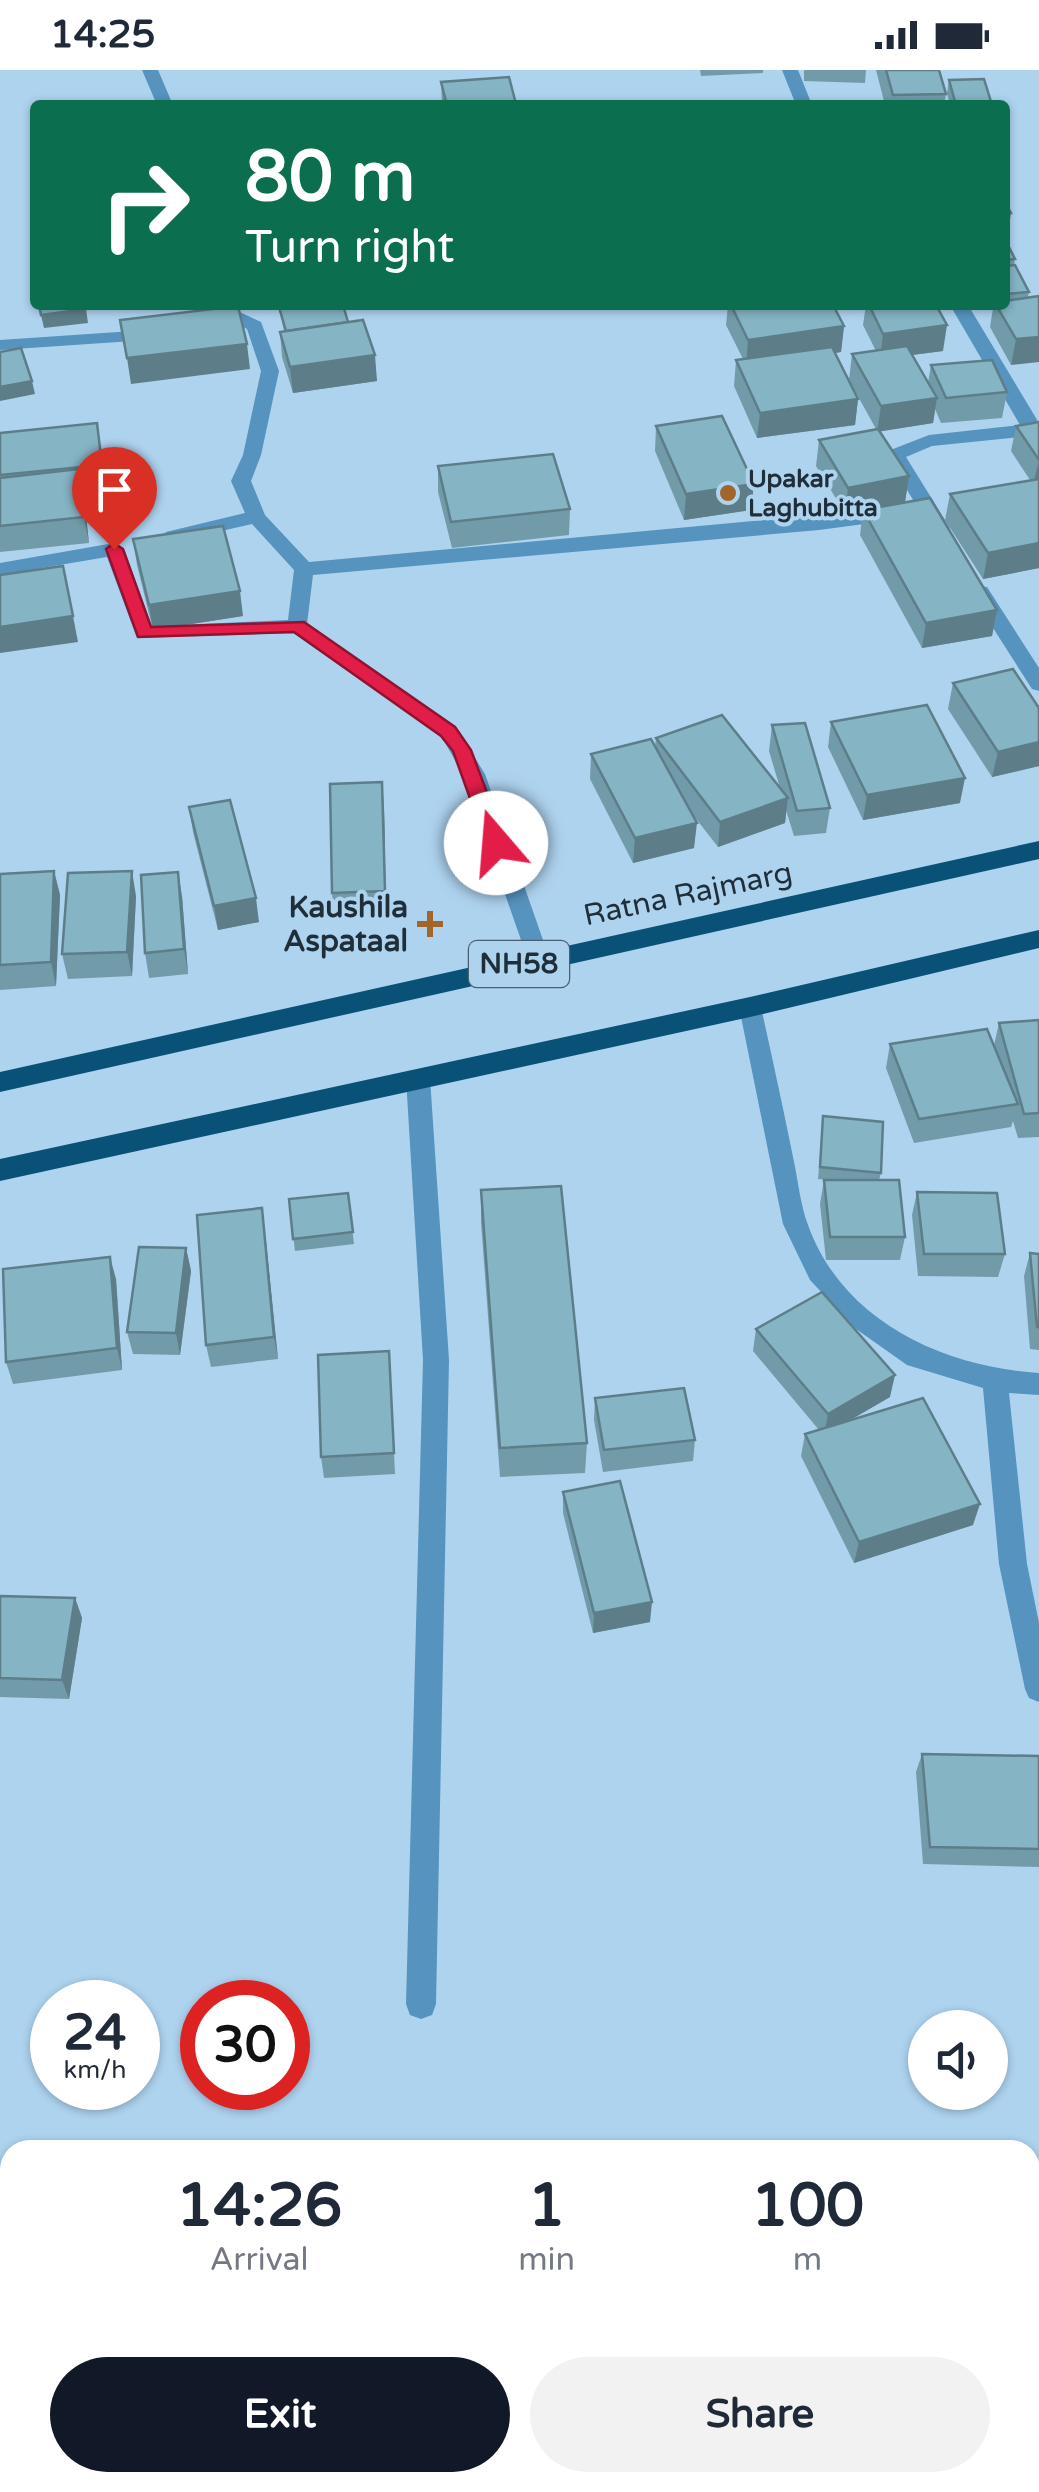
<!DOCTYPE html>
<html lang="en">
<head>
<meta charset="utf-8">
<style>
  :root { --surface:#fff; --page:#f2f2f3; --text:#1f2937; --muted:#747a83; --accent:#111827 }
  body { margin:0; font-family:"Varela Round",sans-serif; background:var(--page); color:var(--text); height:100vh; display:flex; flex-direction:column; font-size:38px; white-space:nowrap }
  * { box-sizing:border-box; margin:0 }
  p { font-size:32px; color:var(--muted) }
  .icon { flex:none; width:55px; height:55px; fill:none; stroke:currentColor; stroke-width:2; stroke-linecap:round; stroke-linejoin:round }
  .map { position:relative; flex:1; overflow:hidden }
  .drawer { position:absolute; left:0px; top:2070px; width:1040px; height:352px; display:flex; flex-direction:column; background:var(--surface); border-radius:30px 30px 0 0; box-shadow:0 2px 8px #0004 }
  .drawer>* { flex:none }
  .banner { position:absolute; left:30px; top:30px; width:980px; height:210px; border-radius:10px; box-shadow:0 2px 8px #0004; background:#0b6e4f; color:#fff; overflow:hidden }
  .controls { position:absolute; left:908px; top:1940px; display:grid; gap:20px }
  .controls a { display:grid; place-items:center; width:100px; height:100px; border-radius:50%; background:var(--surface); box-shadow:0 2px 8px #0004; font-size:50px }
  .speed { position:absolute; left:30px; top:1910px; display:flex; gap:20px; font-size:50px; font-weight:700; text-align:center }
  .speed>* { display:grid; place-content:center; width:130px; height:130px; border-radius:50%; background:var(--surface); box-shadow:0 2px 8px #0004; line-height:1 }
  .speed small { font-size:25px; font-weight:400 }
  .speed .limit { border:15px solid #d22; background:#fff; color:#111 }
  .pin { position:absolute; display:grid; place-items:center; width:85px; height:85px; color:#fff; margin:-102px -42px; border-radius:50% 50% 50% 0; rotate:-45deg; box-shadow:0 0 10px #0007 }
  .pin .icon { rotate:45deg }
  .me { position:absolute; width:110px; margin:-55px; rotate:342deg; stroke-linejoin:round; filter:drop-shadow(0 0 8px #0008) }
  .turn { display:flex; align-items:center; gap:35px; height:210px; padding:0 50px; font-size:45px }
  .turn .icon { width:130px; height:130px; stroke-width:2.5 }
  .turn b { display:block; font-size:70px; line-height:85px }
  .eta { display:flex; justify-content:space-evenly; align-items:center; height:170px; text-align:center }
  .eta b { font-size:60px; font-weight:700; line-height:70px }
  .primary-button { display:flex; gap:20px; margin-top:auto; padding:20px 50px }
  .primary-button a { flex:1; height:115px; border-radius:60px; background:var(--accent); color:#fff; font-size:40px; font-weight:700; line-height:115px; text-align:center }
  .primary-button a+a { background:var(--page); color:var(--text) }
  .status { display:flex; justify-content:space-between; align-items:center; height:70px; padding:0 50px; background:var(--surface); direction:ltr }
  .status svg { height:28px; fill:currentColor }
  .map>svg:first-child { display:block }
  .lines { fill:none; stroke-linecap:round; stroke-linejoin:round }
  .minor { fill:#5693be; fill-rule:evenodd }
  .trunk { fill:#0a5178; fill-rule:evenodd }
  .wall { fill:#729ba9 }
  .shaded-wall { fill:#5d7e89 }
  .building { fill:#85b4c4; stroke:#5d7e89; stroke-width:2.5 }
  .route { fill:#e11d48; stroke:#92132f; stroke-width:2.5 }
  .poi-dot { fill:#a2652a; stroke:#aed3ef; stroke-width:4 }
  .labels { text-anchor:middle; dominant-baseline:central; stroke-width:8; stroke-linejoin:round; paint-order:stroke }
  .far-poi-label { font-size:25px; font-weight:bold; fill:#1f2e39; stroke:#aed3ef; text-anchor:start }
  .shield { fill:#aed3ef; stroke:#4a6070; stroke-width:2.5 }
  .shield-label { font-size:28px; font-weight:bold; fill:#1f2e39 }
  .street-label { font-size:30px; fill:#1f2e39; stroke:#aed3ef }
  .poi-label { font-size:30px; font-weight:bold; fill:#1f2e39; stroke:#aed3ef; text-anchor:end }
</style>
</head>
<body>
<div class="status"><b>14:25</b><svg viewBox="0 0 49 12"><path d="M0 12V9h3v3zM5 12V6h3v6zM10 12V3h3v9zM15 12V0h3v12zM26 1h20v11H26zM47 4h2v5h-2z"/></svg></div>
<div class="map">
<svg width="1039" height="2422" viewBox="0 0 1039 2422">
  <rect width="100%" height="100%" fill="#aed3ef"/>
  <g class="lines">
    <g class="minor">
      <polygon points="142,0 158,0 173,35 157,35"/>
      <polygon points="782,0 798,0 812,35 796,35"/>
      <polygon points="225,235 261,252 279,301 261,385 251,411 265,445 309,492 894,438 904,444 894,450 819,460 313,505 307,554 455,656 485,704 550,890 547,896 531,896 528,890 463,704 441,666 293,563 137,568 107,487 0,505 0,493 114,473 124,479 152,556 288,550 294,500 252,454 173,472 163,466 166,462 245,443 231,411 243,385 261,301 247,259 222,246 209,249 200,244"/>
      <polygon points="950,235 968,235 1039,353 1039,365 932,376 906,387 950,458 940,464 930,458 886,385 888,381 929,365 1020,355"/>
      <polygon points="156,255 162,256 162,264 133,271 0,280 0,270 133,261"/>
      <polygon points="980,516 987,517 1039,598 1039,621 1032,619 970,522"/>
      <path d="M750 928 761 937C772 987 783 1037 793 1087 798 1109 800 1134 808 1155 843 1252 944 1297 1039 1303V1325L1009 1323 1027 1494 1039 1553V1632L1029 1628 1025 1619 999 1494 983 1318 907 1295 856 1259 810 1210 783 1154 739 937Z"/>
      <polygon points="418,999 430,1008 449,1290 436,1934 432,1945 421,1949 410,1945 406,1934 423,1290 406,1008"/>
    </g>
    <g class="trunk">
      <polygon points="1039,771 1039,789 0,1022 0,1002"/>
      <polygon points="1039,860 1039,878 750,947 0,1111 0,1089 750,927"/>
    </g>
  </g>
  <g class="wall">
    <polygon points="700,0 763,0 763,3 701,6"/>
    <polygon points="804,0 866,0 865,13 804,11"/>
    <polygon points="876,0 939,0 946,24 944,35 885,35"/>
    <polygon points="509,7 516,35 442,35 441,12"/>
    <polygon points="949,10 992,35 950,35 947,23"/>
    <polygon points="1005,169 1015,189 1014,195 1029,222 1011,295 990,257 993,238 969,240 967,235 1005,235"/>
    <polygon points="728,235 833,235 844,256 841,282 835,283 858,329 855,355 757,368 734,316 736,290 743,289 726,255"/>
    <polygon points="866,235 936,235 943,281 912,285 928,313 931,295 1007,322 1002,348 941,353 935,339 933,353 880,361 909,406 905,432 845,443 816,396 819,370 876,359 849,310 852,284 876,281 863,255"/>
    <polygon points="279,237 348,252 377,311 293,323 282,287 280,262 284,261"/>
    <polygon points="1039,352 1039,498 983,509 945,450 950,424 1030,410 1011,381 1016,356"/>
    <polygon points="656,356 751,440 684,450 655,381"/>
    <polygon points="0,363 102,379 107,420 83,423 89,473 0,482"/>
    <polygon points="438,396 570,439 569,465 452,478 438,422"/>
    <polygon points="863,440 997,540 992,566 922,578 860,465"/>
    <polygon points="133,469 243,546 153,560 137,495"/>
    <polygon points="953,613 1039,638 1039,696 992,707 948,639"/>
    <polygon points="831,652 960,733 863,750 828,677"/>
    <polygon points="772,655 830,738 826,763 794,766 786,740 785,753 718,777 690,741 694,778 633,793 590,709 591,684 655,677 656,668 780,718 769,681"/>
    <polygon points="189,737 259,852 218,860 193,762"/>
    <polygon points="384,737 386,846 334,848 332,823"/>
    <polygon points="54,801 60,825 56,916 0,920 0,804"/>
    <polygon points="136,826 132,906 68,909 62,884"/>
    <polygon points="182,826 188,904 149,908 145,883"/>
    <polygon points="1039,950 1039,1067 1018,1068 1013,1051 1011,1057 914,1073 886,998 890,974 994,975 999,953"/>
    <polygon points="823,1046 881,1103 879,1110 905,1167 900,1190 826,1190 820,1134 824,1110 831,1110 818,1109"/>
    <polygon points="481,1120 587,1373 585,1403 500,1407 481,1152"/>
    <polygon points="917,1122 1005,1184 998,1207 918,1206 912,1145"/>
    <polygon points="348,1123 354,1174 295,1181 289,1129"/>
    <polygon points="262,1138 278,1289 211,1297 206,1275"/>
    <polygon points="186,1178 191,1201 180,1285 133,1284 127,1262"/>
    <polygon points="1030,1183 1039,1184 1039,1280 1030,1279 1024,1206"/>
    <polygon points="116,1209 122,1300 13,1314 6,1292"/>
    <polygon points="756,1259 890,1327 849,1351 973,1455 854,1493 801,1386 805,1364 819,1360 753,1281"/>
    <polygon points="390,1303 395,1404 324,1408 321,1387"/>
    <polygon points="595,1328 695,1370 693,1391 603,1402 594,1350"/>
    <polygon points="563,1422 650,1552 593,1563 563,1443"/>
    <polygon points="0,1526 75,1528 82,1548 69,1629 0,1627"/>
    <polygon points="922,1684 1039,1686 1039,1797 923,1794 916,1702"/>
  </g>
  <g class="shaded-wall">
    <polygon points="1011,143 1007,169 1005,169 1005,144"/>
    <polygon points="86,239 88,253 44,258 41,245"/>
    <polygon points="947,255 943,281 880,289 883,264"/>
    <polygon points="844,256 841,282 746,295 748,270"/>
    <polygon points="1039,267 1039,292 1011,295 1016,269"/>
    <polygon points="247,274 250,299 131,314 127,288"/>
    <polygon points="375,285 377,311 293,323 290,297"/>
    <polygon points="32,311 35,324 0,331 0,317"/>
    <polygon points="937,328 933,353 877,362 881,336"/>
    <polygon points="858,329 855,355 757,368 760,343"/>
    <polygon points="1039,390 1039,414 1033,415"/>
    <polygon points="79,399 84,425 89,473 84,447"/>
    <polygon points="909,406 905,432 845,443 848,418"/>
    <polygon points="754,414 751,440 684,450 686,424"/>
    <polygon points="1039,473 1039,498 983,509 988,483"/>
    <polygon points="240,521 243,546 153,560 149,535"/>
    <polygon points="997,540 992,566 922,578 926,553"/>
    <polygon points="73,546 78,572 0,583 0,557"/>
    <polygon points="1039,672 1039,696 992,707 998,682"/>
    <polygon points="965,708 960,733 863,750 867,725"/>
    <polygon points="382,712 384,737 386,846 385,821"/>
    <polygon points="788,728 785,753 718,777 720,752"/>
    <polygon points="697,753 694,778 633,793 635,768"/>
    <polygon points="54,801 60,825 56,916 51,892"/>
    <polygon points="132,801 136,826 132,906 127,882"/>
    <polygon points="178,802 182,826 188,904 184,879"/>
    <polygon points="256,828 259,852 218,860 214,836"/>
    <polygon points="262,1138 265,1161 278,1289 274,1267"/>
    <polygon points="186,1178 191,1201 180,1285 176,1263"/>
    <polygon points="110,1187 116,1209 122,1300 117,1278"/>
    <polygon points="895,1305 890,1327 824,1365 828,1344"/>
    <polygon points="980,1434 973,1455 854,1493 859,1472"/>
    <polygon points="75,1528 82,1548 69,1629 62,1610"/>
    <polygon points="652,1532 650,1552 593,1563 594,1543"/>
  </g>
  <g class="building">
    <polygon points="886,0 939,0 946,24 893,25"/>
    <polygon points="509,7 516,34 447,35 441,12"/>
    <polygon points="984,9 992,35 956,35 949,10"/>
    <polygon points="1005,132 1011,143 1005,144"/>
    <polygon points="1005,169 1015,189 1005,190"/>
    <polygon points="1015,195 1029,222 1005,224 1005,196"/>
    <polygon points="1039,226 1039,267 1016,269 996,235 1005,235 1005,231"/>
    <polygon points="39,235 85,235 86,239 41,245"/>
    <polygon points="292,235 343,235 348,252 286,261 279,237"/>
    <polygon points="731,235 833,235 844,256 748,270"/>
    <polygon points="869,235 936,235 947,255 883,264"/>
    <polygon points="238,236 247,274 127,288 120,250"/>
    <polygon points="363,250 375,285 290,297 280,262"/>
    <polygon points="907,276 937,328 881,336 852,284"/>
    <polygon points="832,277 858,329 760,343 736,290"/>
    <polygon points="21,278 32,311 0,317 0,282"/>
    <polygon points="992,290 1007,322 946,328 931,295"/>
    <polygon points="722,346 754,414 686,424 656,356"/>
    <polygon points="1039,352 1039,390 1016,356"/>
    <polygon points="97,353 102,395 0,405 0,363"/>
    <polygon points="878,359 909,406 848,418 819,370"/>
    <polygon points="553,384 570,439 451,452 438,396"/>
    <polygon points="79,399 84,447 0,456 0,408"/>
    <polygon points="1039,409 1039,473 988,483 950,424"/>
    <polygon points="930,428 997,540 926,553 863,440"/>
    <polygon points="223,456 240,521 149,535 133,469"/>
    <polygon points="63,496 73,546 0,557 0,505"/>
    <polygon points="1013,599 1039,638 1039,672 998,682 953,613"/>
    <polygon points="927,635 965,708 867,725 831,652"/>
    <polygon points="722,645 788,728 720,752 656,668"/>
    <polygon points="805,653 830,738 797,741 772,655"/>
    <polygon points="651,669 697,753 635,768 591,684"/>
    <polygon points="382,712 385,821 332,823 330,714"/>
    <polygon points="230,730 256,828 214,836 189,737"/>
    <polygon points="54,801 51,892 0,895 0,804"/>
    <polygon points="132,801 127,882 62,884 68,803"/>
    <polygon points="178,802 184,879 145,883 141,805"/>
    <polygon points="1039,950 1039,1043 1024,1044 999,953"/>
    <polygon points="987,959 1018,1034 919,1049 890,974"/>
    <polygon points="823,1046 883,1052 881,1103 820,1097"/>
    <polygon points="824,1110 899,1110 905,1167 830,1167"/>
    <polygon points="561,1116 587,1373 500,1378 481,1120"/>
    <polygon points="917,1122 997,1123 1005,1184 924,1184"/>
    <polygon points="348,1123 353,1162 293,1169 289,1129"/>
    <polygon points="262,1138 274,1267 206,1275 197,1145"/>
    <polygon points="139,1177 186,1178 176,1263 127,1262"/>
    <polygon points="1030,1183 1039,1184 1039,1257 1037,1257"/>
    <polygon points="110,1187 117,1278 6,1292 3,1199"/>
    <polygon points="822,1222 895,1305 828,1344 756,1259"/>
    <polygon points="389,1281 394,1383 321,1387 318,1285"/>
    <polygon points="684,1318 695,1370 604,1380 595,1328"/>
    <polygon points="923,1328 980,1434 859,1472 805,1364"/>
    <polygon points="620,1411 652,1532 594,1543 563,1422"/>
    <polygon points="0,1526 75,1528 62,1610 0,1608"/>
    <polygon points="922,1684 1039,1686 1039,1779 930,1777"/>
  </g>
  <polygon class="route" points="114,473 123,479 151,557 304,552 455,657 471,680 506,773 503,778 489,778 486,773 453,681 441,666 294,562 138,567 106,479"/>
  <g class="poi-dot">
    <circle cx="728" cy="423" r="10"/>
    <path d="M425 839h10v10h10v10h-10v10h-10v-10h-10v-10h10z"/>
  </g>
  <g class="labels">
    <g class="far-poi-label">
      <text x="748" y="409">Upakar<tspan x="748" dy="29">Laghubitta</tspan></text>
    </g>
    <rect class="shield" x="469" y="871" width="100" height="46" rx="8"/>
    <g class="shield-label">
      <text x="519" y="894">NH58</text>
    </g>
    <g class="street-label">
      <text transform="translate(688 824) rotate(-12)">Ratna Rajmarg</text>
    </g>
    <g class="poi-label">
      <text x="408" y="837">Kaushila<tspan x="408" dy="34">Aspataal</tspan></text>
    </g>
  </g>
</svg>
<div class="controls">
<a><svg class="icon" aria-label="sound" viewBox="0 0 24 24"><path d="M4 9h4l5-4v14l-5-4H4zM17 9q2 3 0 6"/></svg></a>
</div>
<div class="speed"><div>24<small>km/h</small></div><div class="limit">30</div></div>
<div class="pin" style="left:114px;top:479px;background:#d93025"><svg class="icon" aria-label="arrive" viewBox="0 0 24 24"><path d="M6 21V4h12l-3 4 3 4H6"/></svg></div>
<svg class="me" style="left:496px;top:773px" viewBox="-20 -20 40 40"><circle r="19" fill="#fff"/><path d="M0-13L10 11 0 6-10 11z" fill="#e11d48"/></svg>
<div class="banner">
<div class="turn"><svg class="icon" aria-label="right" viewBox="0 0 24 24"><path d="M7 20v-9h11M14 6l5 5-5 5"/></svg><div><b>80 m</b>Turn right</div></div>
</div>
<section class="drawer">
<div class="eta">
<div><b>14:26</b><p>Arrival</p></div>
<div><b>1</b><p>min</p></div>
<div><b>100</b><p>m</p></div>
</div>
<div class="primary-button"><a>Exit</a><a>Share</a></div>
</section>
</div>
</body>
</html>
